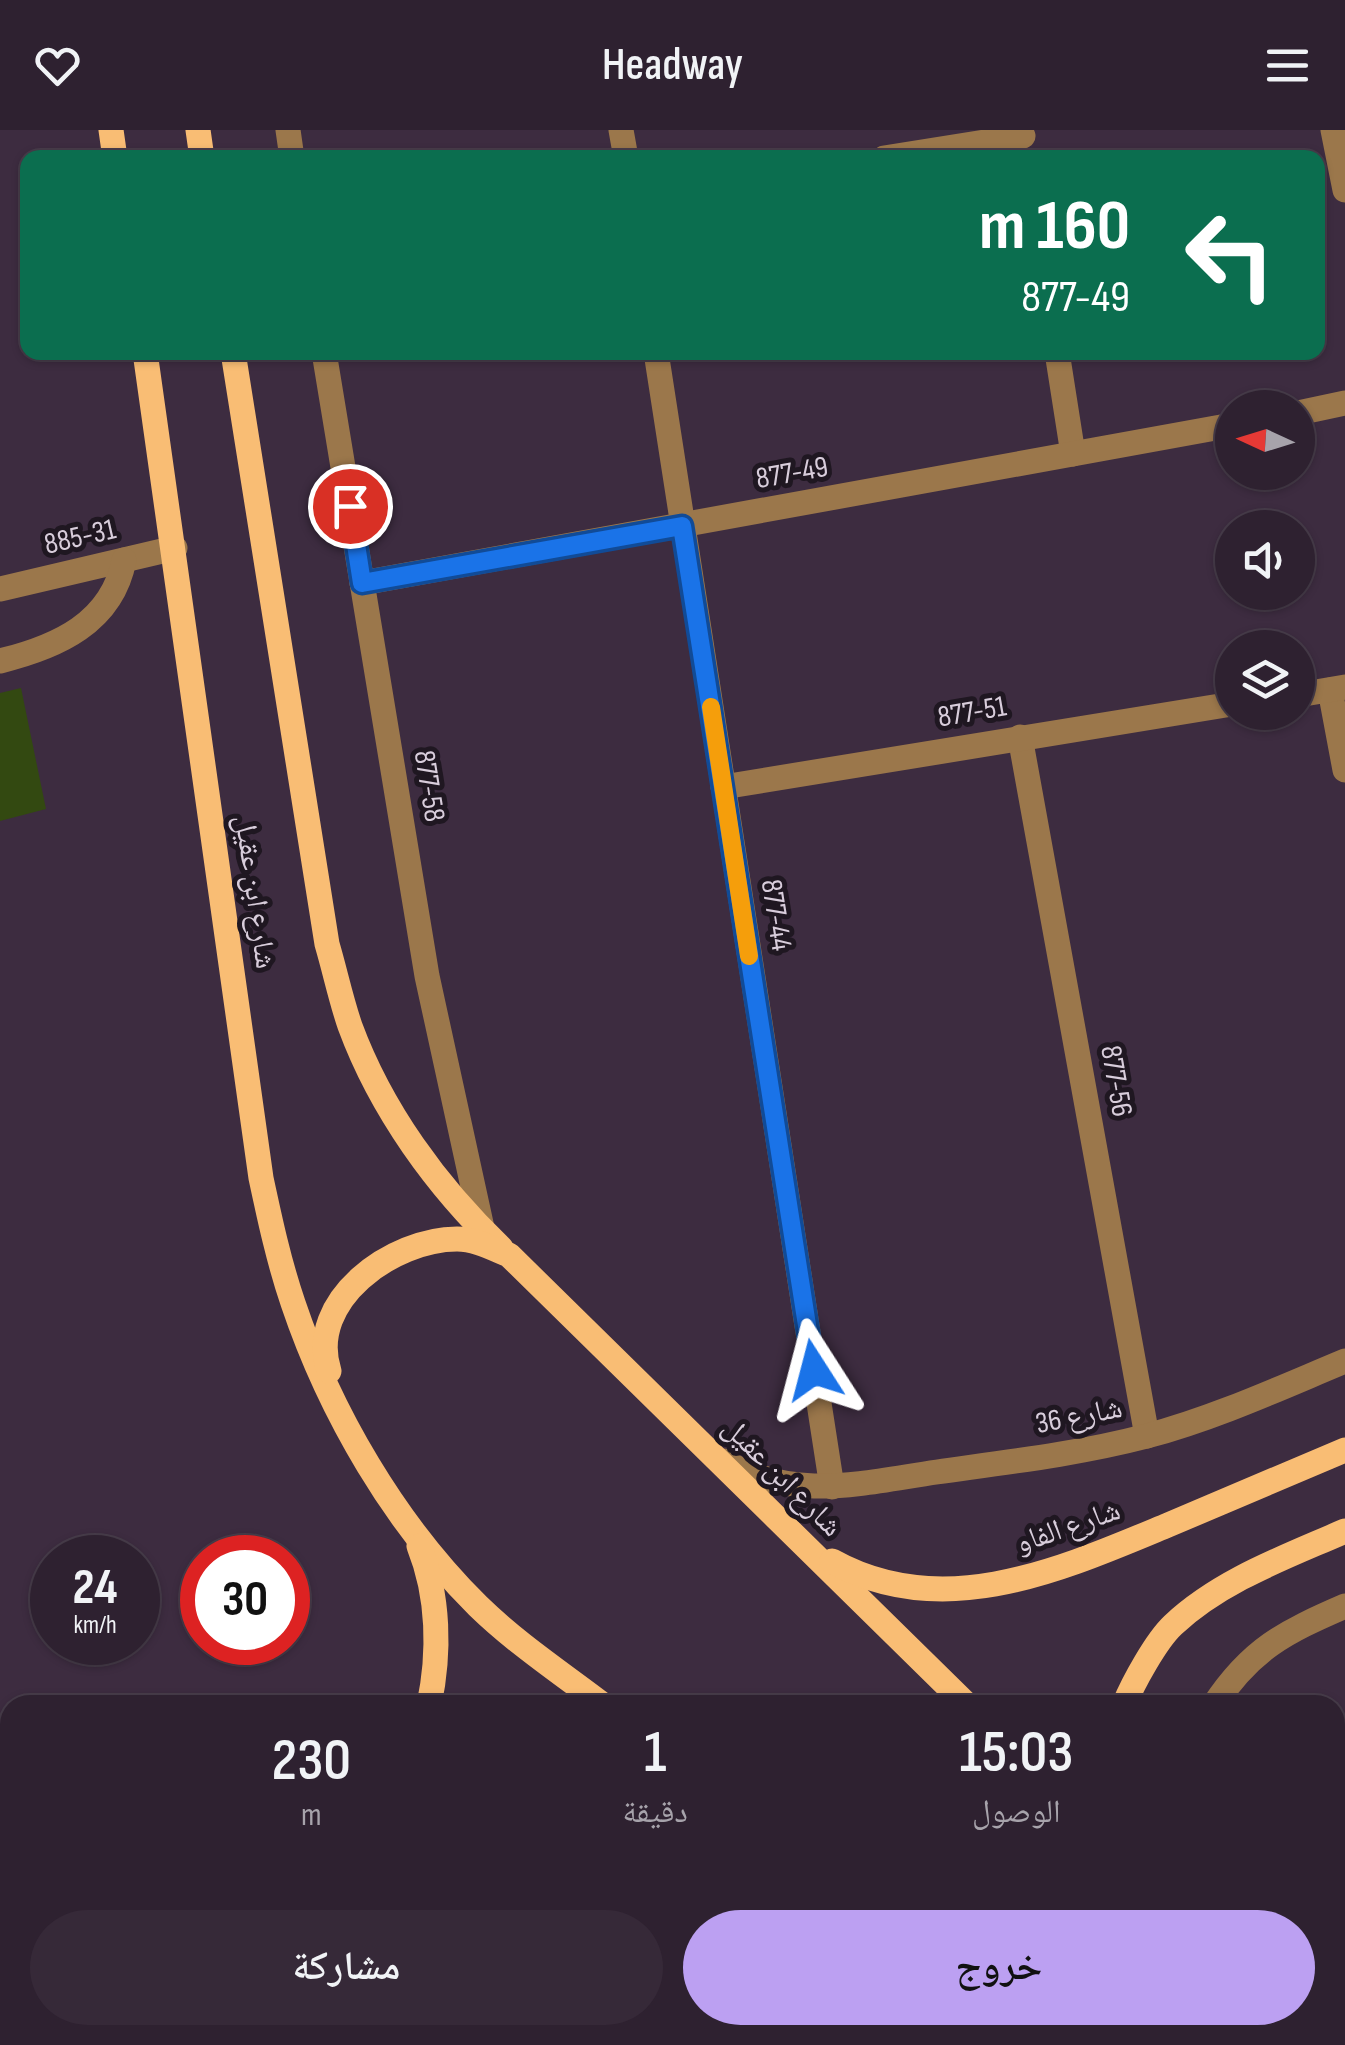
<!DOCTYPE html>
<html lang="ar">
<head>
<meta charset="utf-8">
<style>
  :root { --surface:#2e2130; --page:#362938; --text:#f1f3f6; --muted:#a7a3ab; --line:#493e4c; --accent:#bca0f2 }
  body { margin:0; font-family:"Sofia Sans Condensed","Noto Naskh Arabic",sans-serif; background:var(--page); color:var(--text); direction:rtl; height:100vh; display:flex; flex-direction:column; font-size:38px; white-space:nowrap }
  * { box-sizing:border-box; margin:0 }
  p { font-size:32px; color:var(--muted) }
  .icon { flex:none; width:55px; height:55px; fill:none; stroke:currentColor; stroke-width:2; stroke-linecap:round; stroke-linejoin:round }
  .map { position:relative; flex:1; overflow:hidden; direction:ltr }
  .side { position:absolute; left:0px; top:1565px; width:1345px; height:350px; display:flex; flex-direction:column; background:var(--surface); border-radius:30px 30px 0 0; box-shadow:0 2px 8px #0004,0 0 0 2px var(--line); direction:rtl }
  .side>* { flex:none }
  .banner { position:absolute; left:20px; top:20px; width:1305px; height:210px; border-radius:20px; box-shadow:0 2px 8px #0004,0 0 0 2px var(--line); direction:rtl; background:#0b6e4f; color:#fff; overflow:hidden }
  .needle { width:65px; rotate:274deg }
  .fabs { position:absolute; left:1215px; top:260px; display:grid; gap:20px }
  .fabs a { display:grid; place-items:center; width:100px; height:100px; border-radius:50%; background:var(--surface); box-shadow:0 2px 8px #0004,0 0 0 2px var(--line); font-size:50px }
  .speed { position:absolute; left:30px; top:1405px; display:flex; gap:20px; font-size:50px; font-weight:700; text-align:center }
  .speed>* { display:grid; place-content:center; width:130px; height:130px; border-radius:50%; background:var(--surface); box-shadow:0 2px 8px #0004,0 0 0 2px var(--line); line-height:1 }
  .speed small { font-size:25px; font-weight:400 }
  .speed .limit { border:15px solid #d22; background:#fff; color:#111 }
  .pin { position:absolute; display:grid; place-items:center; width:85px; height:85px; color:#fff; margin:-42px; border:5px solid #fff; border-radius:50%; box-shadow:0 2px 10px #0007 }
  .me { position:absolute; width:110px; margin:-55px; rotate:351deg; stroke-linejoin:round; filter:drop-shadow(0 0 8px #0008) }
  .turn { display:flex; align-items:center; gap:35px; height:210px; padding:0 30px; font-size:45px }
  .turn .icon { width:130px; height:130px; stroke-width:2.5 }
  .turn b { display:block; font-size:70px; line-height:85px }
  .eta { display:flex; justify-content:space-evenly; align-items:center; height:170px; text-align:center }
  .eta b { font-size:60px; font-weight:600; line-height:70px }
  .action { display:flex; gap:20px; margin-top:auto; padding:20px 30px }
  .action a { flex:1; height:115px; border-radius:60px; background:var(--accent); color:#111; font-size:40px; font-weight:600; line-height:115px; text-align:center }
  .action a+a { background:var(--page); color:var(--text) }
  header { display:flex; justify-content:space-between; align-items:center; height:130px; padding:0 30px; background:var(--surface); font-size:45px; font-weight:600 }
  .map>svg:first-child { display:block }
  .green { fill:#334911 }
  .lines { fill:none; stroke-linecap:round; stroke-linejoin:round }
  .minor { stroke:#9b774b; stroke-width:25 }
  .major { stroke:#f9bd74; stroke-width:25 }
  .route-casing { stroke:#114b97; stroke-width:25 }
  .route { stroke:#1a73e8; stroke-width:18 }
  .slow { stroke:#f59e0b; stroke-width:18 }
  .labels { text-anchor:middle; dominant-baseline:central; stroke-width:10; stroke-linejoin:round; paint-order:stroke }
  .street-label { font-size:30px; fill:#d8cddb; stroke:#1f1721 }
</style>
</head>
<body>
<header><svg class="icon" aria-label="menu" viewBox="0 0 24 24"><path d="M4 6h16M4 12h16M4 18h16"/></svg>Headway<svg class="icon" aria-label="heart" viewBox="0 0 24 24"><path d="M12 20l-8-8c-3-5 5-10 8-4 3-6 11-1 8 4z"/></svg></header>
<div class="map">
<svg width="1345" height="1915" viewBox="0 0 1345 1915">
  <rect width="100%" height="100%" fill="#3d2c40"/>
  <polygon class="green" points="21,558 46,679 0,691 0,563"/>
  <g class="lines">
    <g class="minor">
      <polyline points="288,0 292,28"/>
      <polyline points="621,0 626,28"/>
      <polyline points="1333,0 1345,60"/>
      <polyline points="884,28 1023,6"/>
      <polyline points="324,222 427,846 482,1098"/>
      <polyline points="656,222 832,1357"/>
      <polyline points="1057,222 1073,324"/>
      <polyline points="1298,283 1345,273"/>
      <polyline points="362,453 1232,295"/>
      <polyline points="0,459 175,418"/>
      <path d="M0 531C57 517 112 493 124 430"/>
      <polyline points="1330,560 1345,640"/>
      <polyline points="1298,565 1345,557"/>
      <polyline points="1020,607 1147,1306"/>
      <polyline points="723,657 1232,574"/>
      <path d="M724 1331C794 1372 861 1353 937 1342 1008 1332 1078 1324 1147 1306 1215 1288 1280 1258 1345 1231"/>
      <path d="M1214 1575C1251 1519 1285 1502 1345 1476"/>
      <polyline points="0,1884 10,1883"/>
      <polyline points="458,1905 460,1915"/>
      <polyline points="850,1905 853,1915"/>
    </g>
    <g class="major">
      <polyline points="111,0 115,28"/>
      <polyline points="198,0 202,28"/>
      <path d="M145 222 261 1048C270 1090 279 1132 293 1173 330 1283 395 1394 478 1476 516 1513 561 1543 603 1575"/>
      <path d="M233 222 327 814C335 841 341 870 350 896 381 980 437 1057 501 1118"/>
      <path d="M329 1241C306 1170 393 1109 457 1109 475 1109 492 1118 509 1125L967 1575"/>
      <path d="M419 1416C439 1466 440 1523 429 1575"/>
      <path d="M832 1431C943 1493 1062 1439 1168 1395 1227 1370 1286 1345 1345 1320"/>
      <path d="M1124 1575C1133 1553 1156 1511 1173 1495 1221 1450 1286 1427 1345 1401"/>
      <polyline points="0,1730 10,1729"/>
      <polyline points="0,1825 10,1824"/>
      <polyline points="1027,1905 1039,1915"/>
      <polyline points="1299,1905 1307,1915"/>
    </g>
  </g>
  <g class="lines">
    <g class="route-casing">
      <polyline id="route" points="350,376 362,453 682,396 814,1240"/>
    </g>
    <use href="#route" class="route"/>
    <polyline class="slow" points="711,577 749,826"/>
  </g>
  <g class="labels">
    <g class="street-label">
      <text transform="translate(792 343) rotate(-10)">877-49</text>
      <text transform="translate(80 407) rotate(-13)">885-31</text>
      <text transform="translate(972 582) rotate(-10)">877-51</text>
      <text transform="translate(429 656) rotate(81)">877-58</text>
      <text transform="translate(255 762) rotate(82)">شارع ابن عقيل</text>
      <text transform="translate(776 785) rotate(81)">877-44</text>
      <text transform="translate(1116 951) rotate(80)">877-56</text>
      <text transform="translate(1079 1286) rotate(-11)">شارع 36</text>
      <text transform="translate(782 1347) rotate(45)">شارع ابن عقيل</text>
      <text transform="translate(1068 1397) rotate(-19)">شارع الفاو</text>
    </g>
  </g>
</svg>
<div class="fabs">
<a><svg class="needle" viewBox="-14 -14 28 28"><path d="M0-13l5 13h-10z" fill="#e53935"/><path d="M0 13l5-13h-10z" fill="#a7a3ab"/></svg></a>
<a><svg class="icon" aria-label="sound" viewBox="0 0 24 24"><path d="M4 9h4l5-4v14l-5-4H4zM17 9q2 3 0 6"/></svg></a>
<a><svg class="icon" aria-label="layers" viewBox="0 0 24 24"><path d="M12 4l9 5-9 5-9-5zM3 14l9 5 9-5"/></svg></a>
</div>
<div class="speed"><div>24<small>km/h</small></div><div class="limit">30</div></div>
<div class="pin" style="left:350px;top:376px;background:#d93025"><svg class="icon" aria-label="arrive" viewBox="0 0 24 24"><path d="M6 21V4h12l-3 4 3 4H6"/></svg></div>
<svg class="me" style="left:814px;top:1240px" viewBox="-20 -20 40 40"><path d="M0-17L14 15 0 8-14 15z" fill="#1a73e8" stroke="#fff" stroke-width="4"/></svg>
<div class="banner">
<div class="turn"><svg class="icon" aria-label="left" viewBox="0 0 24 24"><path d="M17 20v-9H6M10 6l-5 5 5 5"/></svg><div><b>160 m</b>877-49</div></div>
</div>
<section class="side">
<div class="eta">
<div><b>15:03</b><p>الوصول</p></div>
<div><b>1</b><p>دقيقة</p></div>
<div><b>230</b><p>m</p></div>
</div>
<div class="action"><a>خروج</a><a>مشاركة</a></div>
</section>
</div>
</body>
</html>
